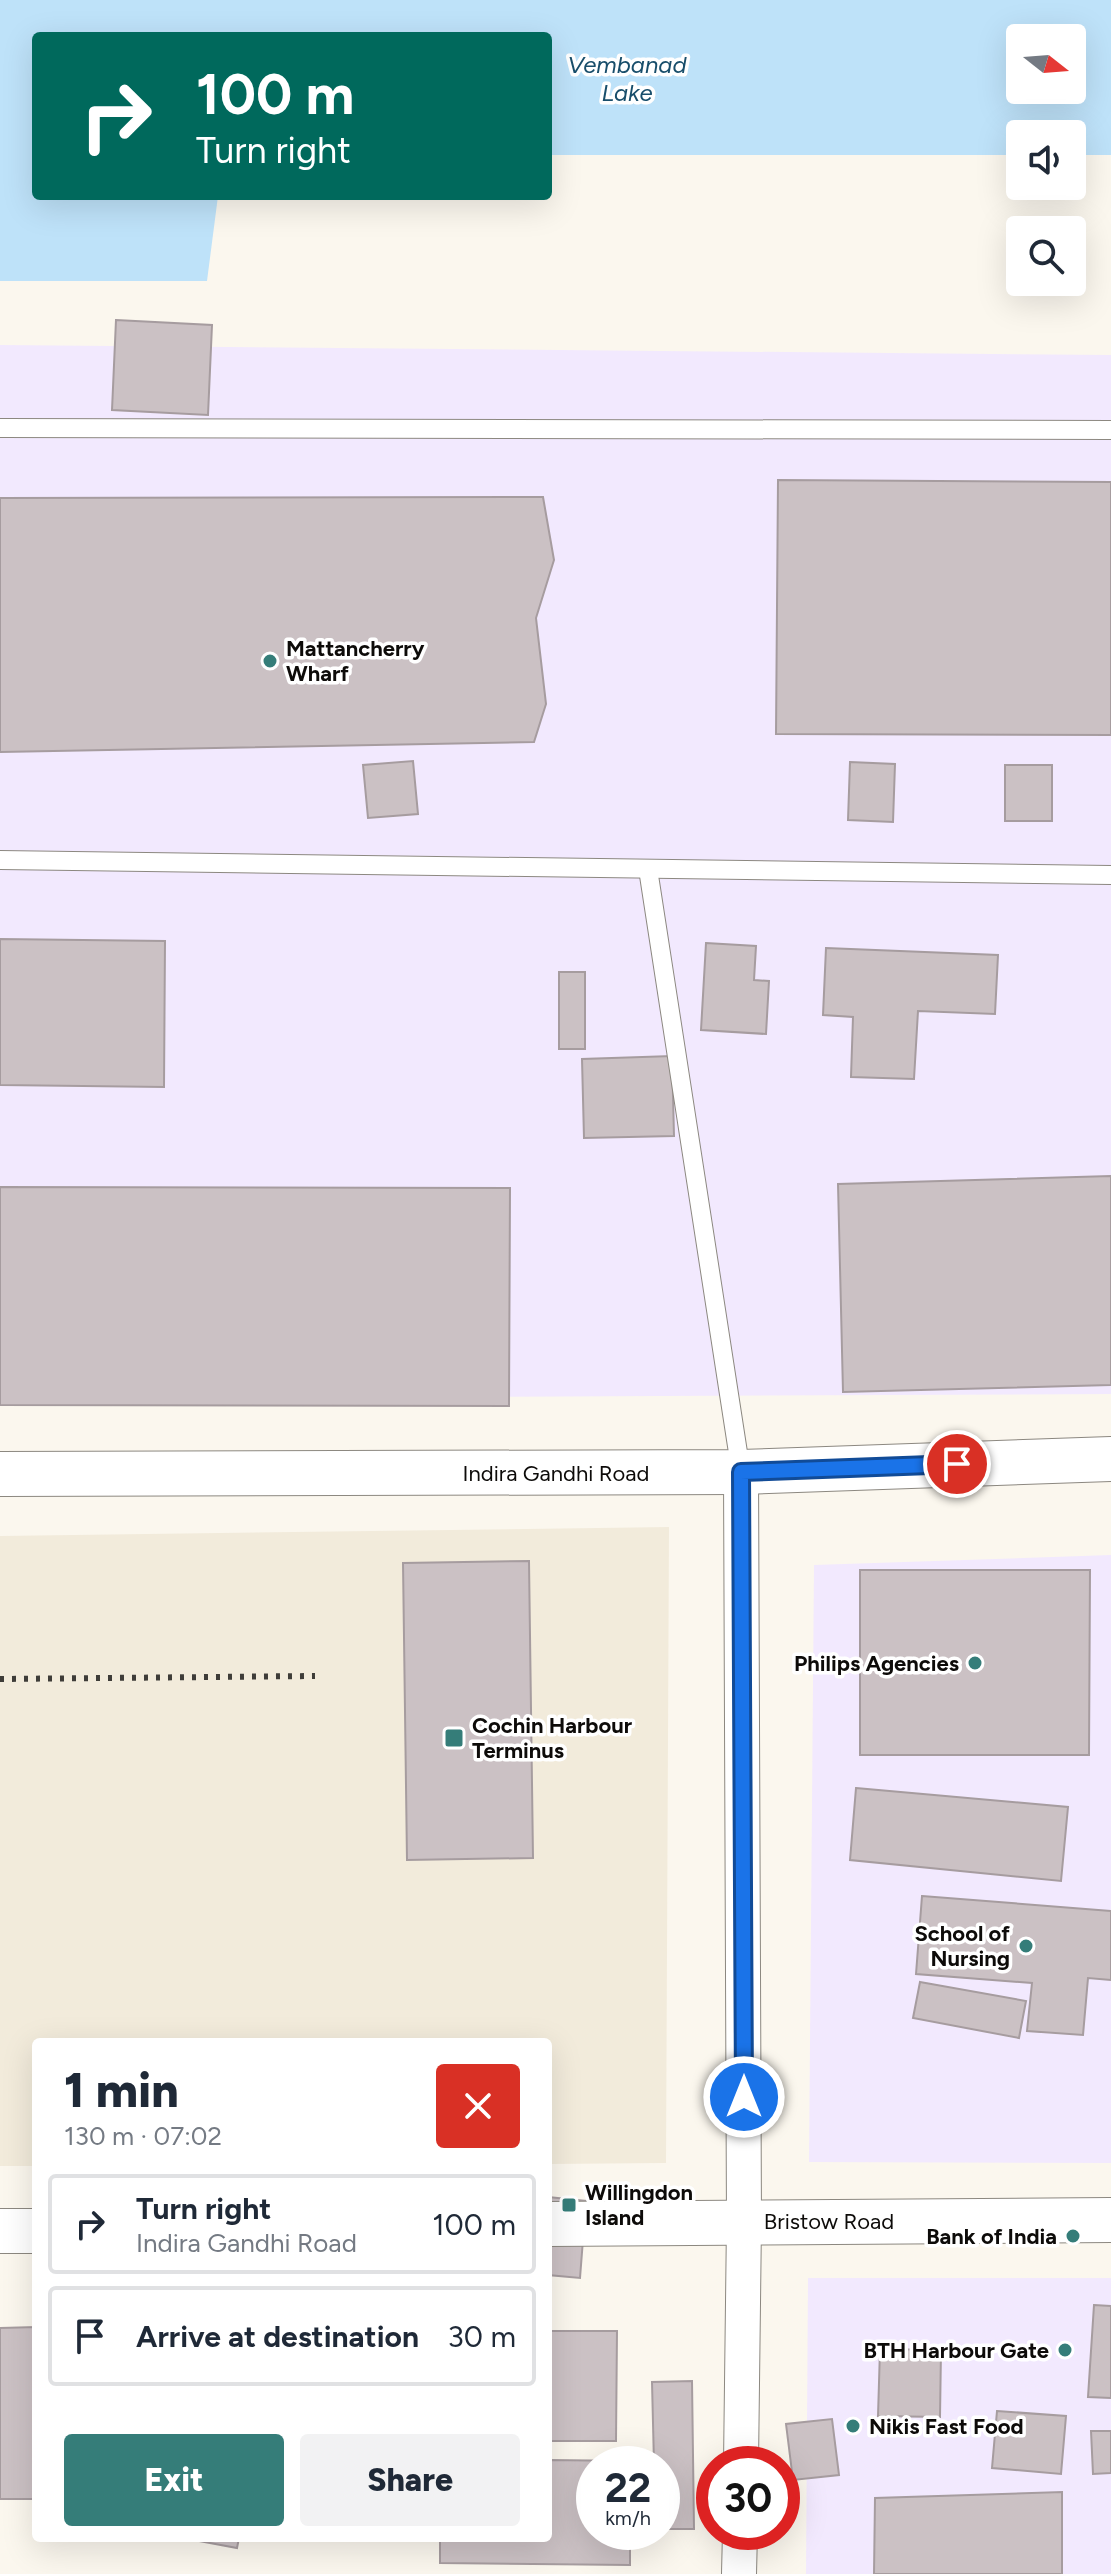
<!DOCTYPE html>
<html lang="en">
<head>
<meta charset="utf-8">
<style>
  :root { --surface:#fff; --page:#f2f2f3; --text:#1f2937; --muted:#747a83; --line:#e0e1e3; --accent:#357d79 }
  body { margin:0; font-family:Figtree,sans-serif; background:var(--page); color:var(--text); height:100vh; display:flex; flex-direction:column; font-size:30px; white-space:nowrap }
  * { box-sizing:border-box; margin:0 }
  p { font-size:26px; color:var(--muted) }
  .icon { flex:none; width:44px; height:44px; fill:none; stroke:currentColor; stroke-width:2; stroke-linecap:round; stroke-linejoin:round }
  .map { position:relative; flex:1; overflow:hidden }
  .details { position:absolute; left:32px; top:2038px; width:520px; height:504px; display:flex; flex-direction:column; background:var(--surface); border-radius:8px; box-shadow:0 8px 32px #0002 }
  .details>* { flex:none }
  .banner { position:absolute; left:32px; top:32px; width:520px; height:168px; border-radius:8px; box-shadow:0 8px 32px #0002; background:#00695c; color:#fff; overflow:hidden }
  .needle { width:52px; rotate:107deg }
  .controls { position:absolute; left:1006px; top:24px; display:grid; gap:16px }
  .controls a { display:grid; place-items:center; width:80px; height:80px; border-radius:8px; background:var(--surface); box-shadow:0 8px 32px #0002; font-size:40px }
  .speed { position:absolute; left:576px; top:2446px; display:flex; gap:16px; font-size:40px; font-weight:700; text-align:center }
  .speed>* { display:grid; place-content:center; width:104px; height:104px; border-radius:50%; background:var(--surface); box-shadow:0 8px 32px #0002; line-height:1 }
  .speed small { font-size:20px; font-weight:400 }
  .speed .limit { border:12px solid #d22; background:#fff; color:#111 }
  .pin { position:absolute; display:grid; place-items:center; width:68px; height:68px; color:#fff; margin:-34px; border:4px solid #fff; border-radius:50%; box-shadow:0 2px 8px #0007 }
  .me { position:absolute; width:88px; margin:-44px; rotate:0deg; stroke-linejoin:round; filter:drop-shadow(0 0 6px #0008) }
  .turn { display:flex; align-items:center; gap:28px; height:168px; padding:0 32px; font-size:36px }
  .turn .icon { width:104px; height:104px; stroke-width:2.5 }
  .turn b { display:block; font-size:56px; line-height:68px }
  .round { display:grid; place-items:center; flex:none; width:84px; height:84px; border-radius:8px; background:var(--page) }
  .headline { display:flex; align-items:center; justify-content:space-between; height:136px; padding:0 32px }
  h1 { font-size:48px; font-weight:800; line-height:60px }
  .cta { display:flex; gap:16px; margin-top:auto; padding:16px 32px }
  .cta a { flex:1; height:92px; border-radius:8px; background:var(--accent); color:#fff; font-size:32px; font-weight:800; line-height:92px; text-align:center }
  .cta a+a { background:var(--page); color:var(--text) }
  ul { padding:0; list-style:none }
  li { display:flex; align-items:center; gap:24px; height:100px; margin:0 16px 12px; padding:0 16px; border:4px solid var(--line); border-radius:8px }
  li div { flex:1 }
  li b { display:block; font-size:30px }
  li em { font-style:normal }
  .map>svg:first-child { display:block }
  .built { fill:#f2ebdb }
  .industrial { fill:#f2e9fe }
  .water { fill:#bee2f9; fill-rule:evenodd }
  .building { fill:#cbc1c4; stroke:#a69c9f; stroke-width:2 }
  .lines { fill:none; stroke-linecap:round; stroke-linejoin:round }
  .service-casing { stroke:#8c8880; stroke-width:20 }
  .minor-casing { stroke:#8c8880; stroke-width:36 }
  .tertiary-casing { stroke:#8c8880; stroke-width:46 }
  .trunk-casing { stroke:#8c8880; stroke-width:46 }
  .service { stroke:#fff; stroke-width:18 }
  .minor { stroke:#fff; stroke-width:34 }
  .tertiary { stroke:#fff; stroke-width:44 }
  .trunk { stroke:#fff; stroke-width:44 }
  .rail { stroke:#3e3c38; stroke-width:6; stroke-dasharray:4 8; stroke-linecap:butt }
  .route-casing { stroke:#114b97; stroke-width:20 }
  .route { stroke:#1a73e8; stroke-width:14 }
  .poi-dot { fill:#357d79; stroke:#fff; stroke-width:3 }
  .labels { text-anchor:middle; dominant-baseline:central; stroke-width:7; stroke-linejoin:round; paint-order:stroke }
  .poi-label { font-size:22px; font-weight:bold; fill:#0d0b09; stroke:#fff; text-anchor:start }
  .street-label { font-size:22px; fill:#0d0b09; stroke:#fff }
  .water-label { font-size:24px; font-style:italic; fill:#184e6b; stroke:#fff }
</style>
</head>
<body>
<div class="map">
<svg width="1111" height="2574" viewBox="0 0 1111 2574">
  <rect width="100%" height="100%" fill="#fbf7ee"/>
  <polygon class="built" points="669,1527 666,2163 548,2164 548,2042 36,2042 36,2166 0,2166 0,1536"/>
  <g class="industrial">
    <polygon points="0,345 1111,355 1111,1394 0,1399"/>
    <polygon points="1111,1555 1111,2163 809,2162 814,1565"/>
    <polygon points="808,2278 1111,2278 1111,2574 806,2574"/>
  </g>
  <path class="water" d="M0 0H1111V155H1072V134H1020V155H548V36H36V196H218L207 281H0ZM1020 38H1072V90H1020Z"/>
  <g class="building">
    <polygon points="116,320 212,325 208,415 112,410"/>
    <polygon points="778,480 1111,482 1111,735 776,734"/>
    <polygon points="543,497 554,560 536,618 546,704 534,742 0,752 0,498"/>
    <polygon points="413,761 418,814 368,818 363,765"/>
    <polygon points="850,762 895,764 893,822 848,820"/>
    <rect x="1005" y="765" width="47" height="56"/>
    <polygon points="0,939 165,941 164,1087 0,1085"/>
    <polygon points="706,943 756,946 754,980 769,981 766,1034 701,1030"/>
    <polygon points="826,948 998,955 995,1014 918,1011 914,1079 851,1077 853,1017 823,1015"/>
    <rect x="559" y="972" width="26" height="77"/>
    <polygon points="672,1056 674,1136 584,1138 582,1059"/>
    <polygon points="1111,1176 1111,1385 843,1392 838,1184"/>
    <polygon points="0,1187 510,1188 509,1406 0,1405"/>
    <polygon points="529,1561 533,1858 407,1860 403,1563"/>
    <polygon points="860,1570 1090,1570 1089,1755 860,1755"/>
    <polygon points="856,1788 1068,1807 1061,1881 850,1860"/>
    <polygon points="922,1896 1111,1911 1111,1980 1088,1978 1083,2035 1027,2031 1032,1983 916,1974"/>
    <polygon points="920,1982 1026,2001 1019,2038 913,2018"/>
    <polygon points="548,2197 586,2201 580,2278 548,2275"/>
    <polygon points="1094,2305 1111,2306 1111,2398 1088,2397"/>
    <polygon points="36,2327 36,2499 0,2499 0,2328"/>
    <polygon points="548,2331 617,2331 616,2441 548,2441"/>
    <polygon points="880,2349 941,2350 940,2417 878,2416"/>
    <polygon points="692,2381 694,2529 662,2529 662,2464 654,2464 652,2382"/>
    <polygon points="997,2411 1066,2416 1061,2474 992,2468"/>
    <polygon points="832,2419 839,2475 793,2480 786,2424"/>
    <polygon points="1091,2431 1111,2431 1111,2473 1093,2474"/>
    <polygon points="548,2460 632,2461 632,2464 594,2464 594,2532 630,2532 630,2565 440,2563 440,2538 548,2538"/>
    <polygon points="1062,2492 1062,2574 874,2574 875,2498"/>
    <polygon points="183,2538 239,2538 237,2548"/>
  </g>
  <g class="lines">
    <g class="service-casing">
      <g id="service">
        <polyline points="0,428 1111,430"/>
        <polyline points="0,860 1111,875"/>
        <polyline points="648,869 741,1472"/>
      </g>
    </g>
    <g class="minor-casing">
      <g id="minor">
        <polyline points="741,2464 744,2222 741,1472"/>
        <polyline points="739,2574 740,2532"/>
      </g>
    </g>
    <g class="tertiary-casing">
      <g id="tertiary">
        <polyline points="548,2224 1111,2220"/>
        <polyline points="0,2231 36,2231"/>
      </g>
    </g>
    <g class="trunk-casing">
      <polyline id="trunk" points="0,1474 741,1472 1111,1459"/>
    </g>
    <use href="#service" class="service"/>
    <use href="#minor" class="minor"/>
    <use href="#tertiary" class="tertiary"/>
    <use href="#trunk" class="trunk"/>
    <polyline class="rail" points="0,1679 315,1676"/>
  </g>
  <g class="lines">
    <g class="route-casing">
      <polyline id="route" points="744,2097 741,1472 957,1464"/>
    </g>
    <use href="#route" class="route"/>
  </g>
  <g class="poi-dot">
    <circle cx="270" cy="661" r="8"/>
    <circle cx="975" cy="1663" r="8"/>
    <rect x="444" y="1728" width="20" height="20" rx="4"/>
    <circle cx="1026" cy="1946" r="8"/>
    <rect x="561" y="2197" width="16" height="16" rx="4"/>
    <circle cx="1073" cy="2236" r="8"/>
    <circle cx="1065" cy="2350" r="8"/>
    <circle cx="853" cy="2426" r="8"/>
  </g>
  <g class="labels">
    <g class="poi-label">
      <text x="286" y="648">Mattancherry<tspan x="286" dy="25">Wharf</tspan></text>
      <text x="959" y="1663" text-anchor="end">Philips Agencies</text>
      <text x="472" y="1725">Cochin Harbour<tspan x="472" dy="25">Terminus</tspan></text>
      <text x="1010" y="1933" text-anchor="end">School of<tspan x="1010" dy="25">Nursing</tspan></text>
      <text x="585" y="2192">Willingdon<tspan x="585" dy="25">Island</tspan></text>
      <text x="1057" y="2236" text-anchor="end">Bank of India</text>
      <text x="1049" y="2350" text-anchor="end">BTH Harbour Gate</text>
      <text x="869" y="2426">Nikis Fast Food</text>
    </g>
    <g class="street-label">
      <text x="556" y="1473">Indira Gandhi Road</text>
      <text x="829" y="2221">Bristow Road</text>
    </g>
    <g class="water-label">
      <text x="627" y="64">Vembanad<tspan x="627" dy="28">Lake</tspan></text>
    </g>
  </g>
</svg>
<div class="controls">
<a><svg class="needle" viewBox="-14 -14 28 28"><path d="M0-13l5 13h-10z" fill="#e53935"/><path d="M0 13l5-13h-10z" fill="#747a83"/></svg></a>
<a><svg class="icon" aria-label="sound" viewBox="0 0 24 24"><path d="M4 9h4l5-4v14l-5-4H4zM17 9q2 3 0 6"/></svg></a>
<a><svg class="icon" aria-label="search" viewBox="0 0 24 24"><circle cx="10" cy="10" r="6"/><path d="M15 15l6 6"/></svg></a>
</div>
<div class="speed"><div>22<small>km/h</small></div><div class="limit">30</div></div>
<div class="pin" style="left:957px;top:1464px;background:#d93025"><svg class="icon" aria-label="arrive" viewBox="0 0 24 24"><path d="M6 21V4h12l-3 4 3 4H6"/></svg></div>
<svg class="me" style="left:744px;top:2097px" viewBox="-20 -20 40 40"><circle r="17" fill="#1a73e8" stroke="#fff" stroke-width="3"/><path d="M0-11L8 9 0 5-8 9z" fill="#fff"/></svg>
<div class="banner">
<div class="turn"><svg class="icon" aria-label="right" viewBox="0 0 24 24"><path d="M7 20v-9h11M14 6l5 5-5 5"/></svg><div><b>100 m</b>Turn right</div></div>
</div>
<section class="details">
<div class="headline"><div><h1>1 min</h1><p>130 m · 07:02</p></div><a class="round" style="background:#d93025;color:#fff"><svg class="icon" aria-label="close" viewBox="0 0 24 24"><path d="M6 6l12 12M18 6L6 18"/></svg></a></div>
<ul>
<li><svg class="icon" aria-label="right" viewBox="0 0 24 24"><path d="M7 20v-9h11M14 6l5 5-5 5"/></svg><div><b>Turn right</b><p>Indira Gandhi Road</p></div><em>100 m</em></li>
<li><svg class="icon" aria-label="arrive" viewBox="0 0 24 24"><path d="M6 21V4h12l-3 4 3 4H6"/></svg><div><b>Arrive at destination</b></div><em>30 m</em></li>
</ul>
<div class="cta"><a>Exit</a><a>Share</a></div>
</section>
</div>
</body>
</html>
